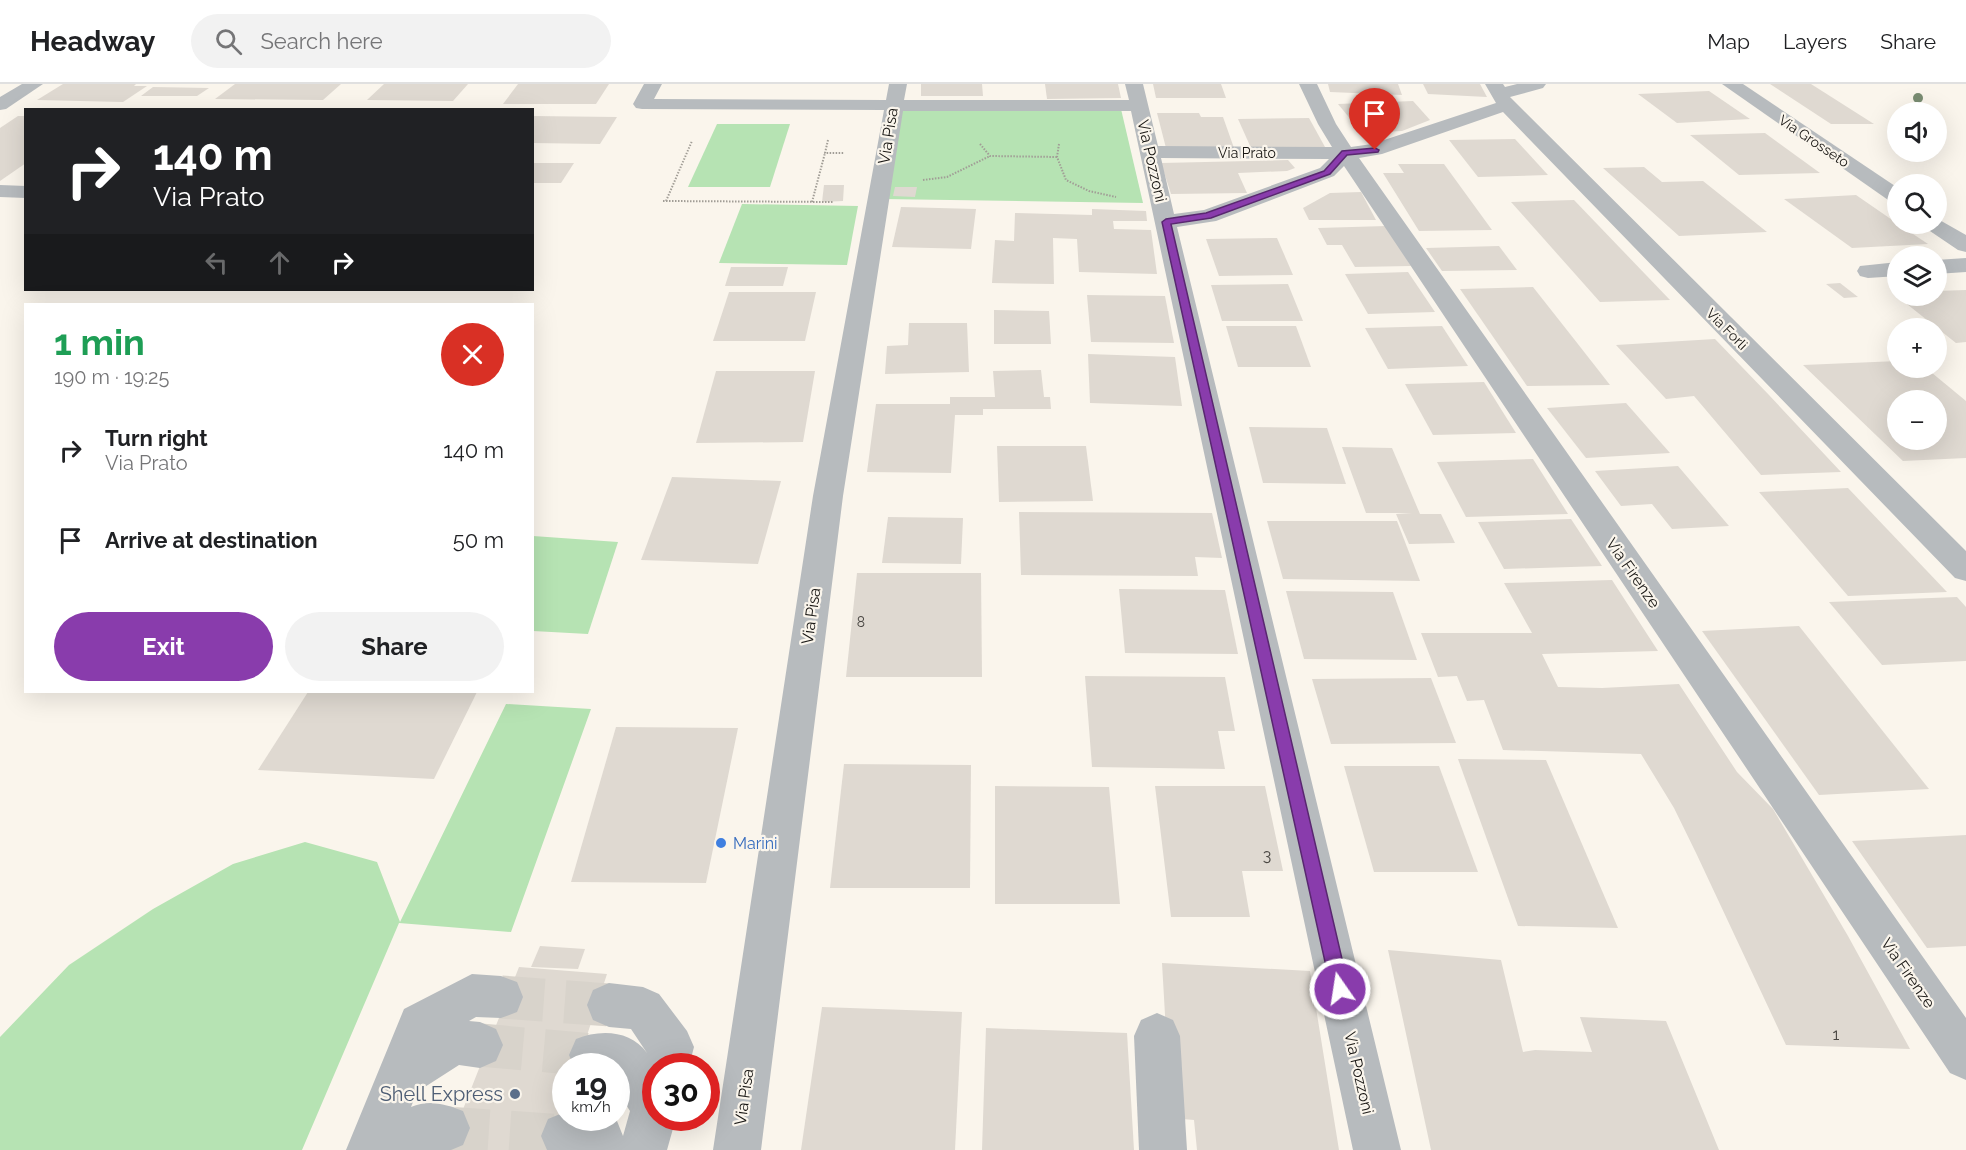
<!DOCTYPE html>
<html lang="en">
<head>
<meta charset="utf-8">
<style>
  :root { --surface:#fff; --page:#f2f2f2; --text:#202124; --muted:#757577; --line:#e0e0e0; --accent:#893cac }
  body { margin:0; font-family:Raleway,sans-serif; background:var(--page); color:var(--text); height:100vh; display:flex; flex-direction:column; font-size:22px; white-space:nowrap }
  * { box-sizing:border-box; margin:0 }
  p { font-size:20px; color:var(--muted) }
  .icon { flex:none; width:33px; height:33px; fill:none; stroke:currentColor; stroke-width:2; stroke-linecap:round; stroke-linejoin:round }
  .map { position:relative; flex:1; overflow:hidden }
  .sheet { position:absolute; left:24px; top:219px; width:510px; height:390px; display:flex; flex-direction:column; background:var(--surface); border-radius:0px; box-shadow:0 6px 24px #0002 }
  .sheet>* { flex:none }
  .banner { position:absolute; left:24px; top:24px; width:510px; height:183px; border-radius:0px; box-shadow:0 6px 24px #0002; background:#202124; color:#fff; overflow:hidden }
  .buttons { position:absolute; left:1887px; top:18px; display:grid; gap:12px }
  .buttons a { display:grid; place-items:center; width:60px; height:60px; border-radius:50%; background:var(--surface); box-shadow:0 6px 24px #0002; font-size:30px }
  .speed { position:absolute; left:552px; top:969px; display:flex; gap:12px; font-size:30px; font-weight:700; text-align:center }
  .speed>* { display:grid; place-content:center; width:78px; height:78px; border-radius:50%; background:var(--surface); box-shadow:0 6px 24px #0002; line-height:1 }
  .speed small { font-size:15px; font-weight:400 }
  .speed .limit { border:9px solid #d22; background:#fff; color:#111 }
  .pin { position:absolute; display:grid; place-items:center; width:51px; height:51px; color:#fff; margin:-62px -26px; border-radius:50% 50% 50% 0; rotate:-45deg; box-shadow:0 0 6px #0007 }
  .pin .icon { rotate:45deg }
  .me { position:absolute; width:66px; margin:-33px; rotate:347deg; stroke-linejoin:round; filter:drop-shadow(0 0 4px #0008) }
  .turn { display:flex; align-items:center; gap:21px; height:126px; padding:0 30px; font-size:27px }
  .turn .icon { width:78px; height:78px; stroke-width:2.5 }
  .turn b { display:block; font-size:42px; line-height:51px }
  .lanes { display:flex; align-items:center; height:57px; padding:0 30px; background:#0003; justify-content:center; gap:30px; direction:ltr }
  .lanes .off { opacity:.35 }
  .round { display:grid; place-items:center; flex:none; width:63px; height:63px; border-radius:32px; background:var(--page) }
  .head { display:flex; align-items:center; justify-content:space-between; height:102px; padding:0 30px }
  h1 { font-size:36px; font-weight:700; line-height:45px; color:#1e9e55 }
  .button { display:flex; gap:12px; margin-top:auto; padding:12px 30px }
  .button a { flex:1; height:69px; border-radius:36px; background:var(--accent); color:#fff; font-size:24px; font-weight:700; line-height:69px; text-align:center }
  .button a+a { background:var(--page); color:var(--text) }
  ul { padding:0; list-style:none }
  li { display:flex; align-items:center; gap:18px; height:90px; padding:0 30px }
  li div { flex:1 }
  li b { display:block; font-size:22px }
  li em { font-style:normal }
  header { display:flex; align-items:center; gap:36px; box-sizing:border-box; height:84px; padding:0 30px; background:var(--surface); border-bottom:2px solid var(--line) }
  header strong { font-size:28px }
  nav { display:flex; gap:33px; margin-inline-start:auto; font-size:21px }
  .search { width:420px; height:54px; background:var(--page); display:flex; align-items:center; gap:15px; box-sizing:border-box; padding:0 21px; border-radius:33px; color:var(--muted); font-size:22px }
  .map>svg:first-child { display:block }
  .green { fill:#b6e3b3 }
  .building { fill:#dfd9d1; fill-rule:evenodd }
  .lines { fill:none; stroke-linecap:round; stroke-linejoin:round }
  .minor-tunnel { stroke:#d8d3cb; stroke-width:43; stroke-dasharray:43 21; stroke-linecap:butt }
  .path { stroke:#a19d96; stroke-width:2; stroke-dasharray:1.5 1.5; stroke-linecap:butt }
  .minor { fill:#b7bbbe; fill-rule:evenodd }
  .tree { fill:#798c72 }
  .route { fill:#893cac; stroke:#592770; stroke-width:1.5 }
  .shop-dot { fill:#3f7fe0; stroke:#faf5ec; stroke-width:2 }
  .service-dot { fill:#5c6f8a; stroke:#faf5ec; stroke-width:2 }
  .labels { text-anchor:middle; dominant-baseline:central; stroke-width:4.5; stroke-linejoin:round; paint-order:stroke }
  .far-street-label { font-size:14px; fill:#171512; stroke:#faf5ec }
  .number-label { font-size:14px; fill:#494642 }
  .street-label { font-size:16px; fill:#171512; stroke:#faf5ec }
  .shop-label { font-size:16px; fill:#366cbe; stroke:#faf5ec; text-anchor:start }
  .near-number-label { font-size:16px; fill:#494642 }
  .near-service-label { font-size:20px; fill:#4e5e75; stroke:#faf5ec; text-anchor:end }
</style>
</head>
<body>
<header>
<strong>Headway</strong>
<div class="search"><svg class="icon" aria-label="search" viewBox="0 0 24 24"><circle cx="10" cy="10" r="6"/><path d="M15 15l6 6"/></svg>Search here</div>
<nav><a>Map</a><a>Layers</a><a>Share</a></nav>
</header>
<div class="map">
<svg width="1966" height="1066" viewBox="0 0 1966 1066">
  <rect width="100%" height="100%" fill="#faf5ec"/>
  <g class="green">
    <polygon points="896,25 1121,25 1143,119 883,115"/>
    <polygon points="717,40 790,40 770,103 688,103"/>
    <polygon points="742,120 858,122 847,181 719,179"/>
    <polygon points="533,452 618,458 588,550 533,547"/>
    <polygon points="506,620 591,625 511,848 399,839 302,1066 0,1066 0,953 69,881 153,825 233,780 305,758 377,778 400,838"/>
  </g>
  <g class="building">
    <polygon points="63,0 136,0 134,2 147,2 123,18 37,16"/>
    <polygon points="235,0 341,0 323,16 215,15"/>
    <polygon points="384,0 468,0 453,17 367,16"/>
    <polygon points="518,0 609,0 596,20 503,20"/>
    <polygon points="921,0 982,0 983,12 921,12"/>
    <polygon points="1045,0 1118,0 1121,14 1047,15"/>
    <polygon points="1153,0 1221,0 1226,14 1156,14"/>
    <polygon points="1328,0 1398,0 1402,11 1330,8"/>
    <polygon points="1423,0 1480,0 1487,13 1428,10"/>
    <polygon points="1770,0 1811,0 1874,40 1831,40"/>
    <polygon points="153,3 209,4 197,12 141,12"/>
    <polygon points="1709,7 1750,35 1677,39 1638,10"/>
    <polygon points="1413,17 1430,36 1402,47 1362,49 1338,20"/>
    <polygon points="1157,29 1199,29 1201,33 1223,33 1234,64 1166,64"/>
    <polygon points="18,32 26,32 26,79 0,97 0,44"/>
    <polygon points="532,32 617,33 600,60 532,59"/>
    <polygon points="1309,34 1325,63 1251,64 1238,35"/>
    <polygon points="1765,49 1820,89 1739,91 1690,51"/>
    <polygon points="1515,55 1548,91 1478,93 1449,56"/>
    <polygon points="1288,76 1295,84 1287,87 1238,89 1247,109 1171,110 1161,79"/>
    <polygon points="532,79 574,79 561,99 532,99"/>
    <polygon points="1398,80 1444,80 1492,146 1419,147 1383,89 1404,89"/>
    <polygon points="1644,83 1662,98 1703,97 1767,148 1679,152 1603,84"/>
    <polygon points="824,101 844,101 843,117 822,118"/>
    <polygon points="895,103 917,103 915,113 893,112"/>
    <polygon points="1361,108 1376,136 1309,136 1303,124 1330,109"/>
    <polygon points="1856,111 1898,140 1928,160 1852,164 1784,115"/>
    <polygon points="1574,116 1670,216 1600,218 1511,118"/>
    <polygon points="901,123 976,125 971,165 892,163"/>
    <polygon points="1092,125 1146,127 1147,137 1113,137 1114,145 1151,146 1157,190 1079,188 1077,155 1053,154 1054,200 992,199 995,156 1014,157 1015,129 1092,131"/>
    <polygon points="1386,142 1411,182 1355,183 1342,161 1327,161 1318,144"/>
    <polygon points="1277,154 1293,191 1219,192 1206,155"/>
    <polygon points="1499,162 1517,186 1442,187 1426,164"/>
    <polygon points="731,183 788,183 783,202 725,202"/>
    <polygon points="1408,188 1435,228 1368,230 1345,190"/>
    <polygon points="1840,199 1858,213 1844,214 1826,200"/>
    <polygon points="1288,200 1303,237 1222,237 1211,201"/>
    <polygon points="1533,203 1574,255 1610,301 1527,302 1460,205"/>
    <polygon points="1966,206 1966,258 1956,259 1893,209 1898,209 1898,212 1936,212 1936,207"/>
    <polygon points="729,208 816,208 805,257 713,257"/>
    <polygon points="1087,211 1165,212 1174,259 1091,258"/>
    <polygon points="994,226 1049,227 1051,260 994,260"/>
    <polygon points="909,239 967,239 969,288 885,290 887,262 908,261"/>
    <polygon points="1226,242 1296,242 1311,283 1238,283"/>
    <polygon points="1442,242 1468,282 1388,285 1365,244"/>
    <polygon points="1715,255 1769,311 1841,388 1761,391 1694,312 1666,315 1616,261"/>
    <polygon points="1088,270 1175,273 1182,322 1090,319"/>
    <path d="M1898 277V284H1926L1966 317V374L1903 377 1803 281ZM1898 316H1936V356H1898Z"/>
    <polygon points="1041,286 1044,313 1050,313 1051,325 983,325 983,331 955,331 951,389 867,388 876,320 950,320 950,313 995,313 993,287"/>
    <polygon points="716,287 815,287 803,358 696,359"/>
    <polygon points="1484,298 1516,349 1433,351 1405,300"/>
    <polygon points="1626,319 1670,369 1586,374 1547,324"/>
    <polygon points="1249,343 1327,344 1346,400 1263,399"/>
    <polygon points="997,362 1086,362 1093,417 999,418"/>
    <polygon points="1342,363 1392,364 1420,430 1441,430 1455,459 1409,460 1396,430 1412,429 1366,429"/>
    <polygon points="1533,375 1568,430 1466,433 1437,378"/>
    <polygon points="1678,382 1729,442 1672,445 1652,420 1621,422 1595,387"/>
    <polygon points="672,393 781,397 758,480 641,476"/>
    <polygon points="1848,404 1947,508 1848,512 1759,408"/>
    <polygon points="1019,428 1212,429 1222,474 1195,473 1198,492 1021,491"/>
    <polygon points="888,433 963,434 961,480 882,479"/>
    <polygon points="1571,435 1602,482 1504,485 1478,438"/>
    <polygon points="1267,437 1397,437 1420,497 1283,495"/>
    <polygon points="857,489 981,489 982,593 846,593"/>
    <polygon points="1612,496 1658,567 1542,570 1558,603 1602,604 1679,600 1737,688 1773,725 1848,852 1910,965 1786,961 1697,771 1674,724 1641,670 1503,666 1484,616 1467,617 1457,592 1438,593 1421,549 1532,549 1504,499"/>
    <polygon points="1119,505 1225,506 1238,570 1125,569"/>
    <polygon points="1286,507 1393,508 1417,576 1304,575"/>
    <polygon points="1957,513 1966,523 1966,577 1882,581 1829,518"/>
    <polygon points="1799,542 1929,705 1819,711 1702,547"/>
    <polygon points="1085,592 1225,593 1235,647 1218,647 1225,685 1092,683"/>
    <polygon points="1431,594 1456,659 1331,660 1312,595"/>
    <polygon points="308,608 477,608 434,695 258,686"/>
    <polygon points="616,643 738,644 706,799 571,798"/>
    <polygon points="1458,675 1546,676 1618,844 1518,842"/>
    <polygon points="844,680 971,681 970,804 830,804"/>
    <polygon points="1344,682 1439,682 1478,788 1374,788"/>
    <polygon points="995,702 1109,703 1120,820 995,820"/>
    <polygon points="1155,702 1265,702 1283,787 1242,787 1250,833 1171,833"/>
    <polygon points="1966,751 1966,862 1927,864 1852,757"/>
    <polygon points="540,862 585,865 578,885 531,883"/>
    <polygon points="1388,866 1501,876 1523,968 1535,966 1592,968 1580,933 1666,937 1719,1066 1431,1066"/>
    <polygon points="1162,879 1310,887 1339,1066 1197,1066 1194,1036 1171,1034"/>
    <polygon points="519,883 607,890 577,982 566,982 566,1019 550,1066 447,1066"/>
    <polygon points="822,923 962,928 955,1066 801,1066"/>
    <polygon points="986,944 1127,949 1134,1066 982,1066"/>
  </g>
  <g class="lines">
    <g class="minor-tunnel">
      <polyline points="501,913 609,921"/>
      <polyline points="480,961 592,971"/>
      <polyline points="446,1044 565,1052"/>
    </g>
    <g class="path">
      <polyline points="828,56 825,69 844,69"/>
      <polyline points="980,60 990,72 1057,73"/>
      <polyline points="1059,60 1057,73 1066,96 1089,107 1116,113"/>
      <polyline points="923,96 947,93 990,72"/>
      <polyline points="663,117 834,118"/>
      <polyline points="666,117 692,57"/>
      <polyline points="812,118 825,69"/>
    </g>
    <g class="minor">
      <polygon points="22,0 43,0 6,25 0,26 0,13"/>
      <path d="M644 0H662L654 15 886 16 889 0H907L904 16H1129L1125 0H1143L1158 62 1332 63 1318 40 1299 0H1317L1336 40 1351 63 1372 60 1496 19 1485 0H1503L1505 3 1517 0H1546L1543 4 1510 13 1966 467V497L1955 494 1503 28 1382 70 1359 74 1966 934V996L1950 989 1344 82 1334 92 1216 137 1177 143 1401 1066H1353L1131 27H903L843 412 761 1066H713L813 412 884 26 642 25 636 24 633 20ZM1161 74 1329 75 1320 84 1204 126 1174 130Z"/>
      <polygon points="1722,0 1743,0 1898,104 1898,120 1891,118"/>
      <polygon points="0,101 26,102 26,114 0,113"/>
      <polygon points="1936,134 1966,151 1966,168 1958,166 1927,145 1925,140 1936,140"/>
      <polygon points="1966,174 1966,188 1936,190 1936,176"/>
      <polygon points="1898,178 1898,192 1868,194 1860,192 1857,187 1860,182"/>
      <path d="M472 890 501 892 517 898 523 913 517 928 501 934 476 933 469 937 480 938 496 945 503 961 496 977 480 984 459 981 417 1008 411 1023C429 1015 446 1020 463 1027L470 1044 463 1061 451 1066H346L404 925Z"/>
      <path d="M609 899 643 903 659 910 687 947 694 963 689 982H656V1034H676L667 1066H547L541 1052 548 1035 565 1028 566 1034H609L617 1037 623 1052 630 1027 616 1005V982H574L569 971 576 955C600 945 631 946 647 969L631 945 609 943 593 936 587 921 593 906Z"/>
      <polygon points="1157,929 1173,936 1180,952 1187,1066 1139,1066 1134,952 1141,936"/>
    </g>
  </g>
  <circle class="tree" cx="1918" cy="14" r="5"/>
  <polygon class="route" points="1375,64 1379,66 1378,68 1347,71 1330,90 1211,134 1171,140 1349,905 1347,911 1340,913 1334,911 1331,905 1162,138 1166,135 1206,129 1324,87 1342,67"/>
  <circle class="shop-dot" cx="721" cy="759" r="6"/>
  <circle class="service-dot" cx="515" cy="1010" r="6"/>
  <g class="labels">
    <g class="far-street-label">
      <text transform="translate(1814 57) rotate(34)">Via Grosseto</text>
      <text x="1247" y="69">Via Prato</text>
      <text transform="translate(1727 245) rotate(45)">Via Forlì</text>
    </g>
    <g class="number-label">
      <text x="861" y="538">8</text>
    </g>
    <g class="street-label">
      <text transform="translate(888 52) rotate(-81)">Via Pisa</text>
      <text transform="translate(1152 77) rotate(77)">Via Pozzoni</text>
      <text transform="translate(1633 489) rotate(55)">Via Firenze</text>
      <text transform="translate(811 532) rotate(-82)">Via Pisa</text>
      <text transform="translate(1908 889) rotate(55)">Via Firenze</text>
      <text transform="translate(1359 989) rotate(77)">Via Pozzoni</text>
      <text transform="translate(744 1013) rotate(-82)">Via Pisa</text>
    </g>
    <g class="shop-label">
      <text x="733" y="759">Marini</text>
    </g>
    <g class="near-number-label">
      <text x="1267" y="771">3</text>
      <text x="1836" y="950">1</text>
    </g>
    <g class="near-service-label">
      <text x="503" y="1010">Shell Express</text>
    </g>
  </g>
</svg>
<div class="buttons">
<a><svg class="icon" aria-label="sound" viewBox="0 0 24 24"><path d="M4 9h4l5-4v14l-5-4H4zM17 9q2 3 0 6"/></svg></a>
<a><svg class="icon" aria-label="search" viewBox="0 0 24 24"><circle cx="10" cy="10" r="6"/><path d="M15 15l6 6"/></svg></a>
<a><svg class="icon" aria-label="layers" viewBox="0 0 24 24"><path d="M12 4l9 5-9 5-9-5zM3 14l9 5 9-5"/></svg></a>
<a>+</a>
<a>−</a>
</div>
<div class="speed"><div>19<small>km/h</small></div><div class="limit">30</div></div>
<div class="pin" style="left:1375px;top:66px;background:#d93025"><svg class="icon" aria-label="arrive" viewBox="0 0 24 24"><path d="M6 21V4h12l-3 4 3 4H6"/></svg></div>
<svg class="me" style="left:1340px;top:905px" viewBox="-20 -20 40 40"><circle r="17" fill="#893cac" stroke="#fff" stroke-width="3"/><path d="M0-11L8 9 0 5-8 9z" fill="#fff"/></svg>
<div class="banner">
<div class="turn"><svg class="icon" aria-label="right" viewBox="0 0 24 24"><path d="M7 20v-9h11M14 6l5 5-5 5"/></svg><div><b>140 m</b>Via Prato</div></div>
<div class="lanes"><svg class="icon off" aria-label="left" viewBox="0 0 24 24"><path d="M17 20v-9H6M10 6l-5 5 5 5"/></svg><svg class="icon off" aria-label="ahead" viewBox="0 0 24 24"><path d="M12 20V5M6 11l6-6 6 6"/></svg><svg class="icon" aria-label="right" viewBox="0 0 24 24"><path d="M7 20v-9h11M14 6l5 5-5 5"/></svg></div>
</div>
<section class="sheet">
<div class="head"><div><h1>1 min</h1><p>190 m · 19:25</p></div><a class="round" style="background:#d93025;color:#fff"><svg class="icon" aria-label="close" viewBox="0 0 24 24"><path d="M6 6l12 12M18 6L6 18"/></svg></a></div>
<ul>
<li><svg class="icon" aria-label="right" viewBox="0 0 24 24"><path d="M7 20v-9h11M14 6l5 5-5 5"/></svg><div><b>Turn right</b><p>Via Prato</p></div><em>140 m</em></li>
<li><svg class="icon" aria-label="arrive" viewBox="0 0 24 24"><path d="M6 21V4h12l-3 4 3 4H6"/></svg><div><b>Arrive at destination</b></div><em>50 m</em></li>
</ul>
<div class="button"><a>Exit</a><a>Share</a></div>
</section>
</div>
</body>
</html>
